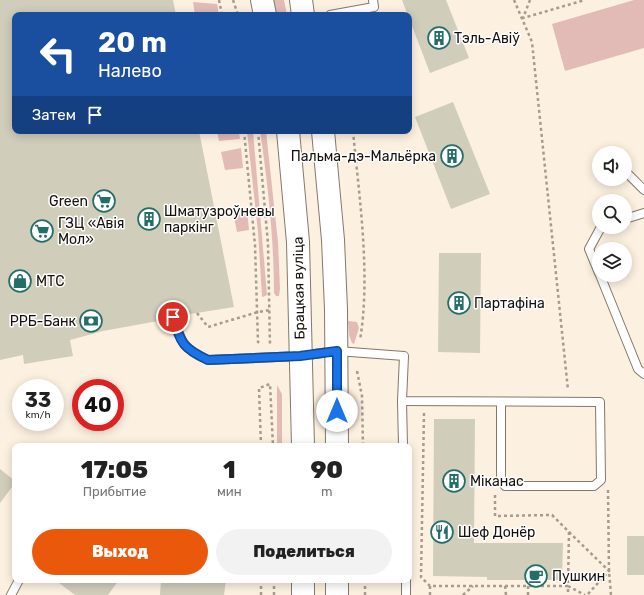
<!DOCTYPE html>
<html lang="ru">
<head>
<meta charset="utf-8">
<style>
  :root { --surface:#fff; --page:#f2f2f2; --text:#222; --muted:#767676; --accent:#ea580c }
  body { margin:0; font-family:Rubik,sans-serif; background:var(--page); color:var(--text); height:100vh; display:flex; flex-direction:column; font-size:15px; white-space:nowrap }
  * { box-sizing:border-box; margin:0 }
  p { font-size:13px; color:var(--muted) }
  .icon { flex:none; width:22px; height:22px; fill:none; stroke:currentColor; stroke-width:2; stroke-linecap:round; stroke-linejoin:round }
  .map { position:relative; flex:1; overflow:hidden }
  .panel { position:absolute; left:12px; top:443px; width:400px; height:140px; display:flex; flex-direction:column; background:var(--surface); border-radius:8px; box-shadow:0 2px 10px #0003 }
  .panel>* { flex:none }
  .hud { position:absolute; left:12px; top:12px; width:400px; height:122px; border-radius:8px; box-shadow:0 2px 10px #0003; background:#1a4fa0; color:#fff; overflow:hidden }
  .buttons { position:absolute; left:592px; top:146px; display:grid; gap:8px }
  .buttons a { display:grid; place-items:center; width:40px; height:40px; border-radius:50%; background:var(--surface); box-shadow:0 2px 10px #0003; font-size:20px }
  .speed { position:absolute; left:12px; top:379px; display:flex; gap:8px; font-size:20px; font-weight:700; text-align:center }
  .speed>* { display:grid; place-content:center; width:52px; height:52px; border-radius:50%; background:var(--surface); box-shadow:0 2px 10px #0003; line-height:1 }
  .speed small { font-size:10px; font-weight:400 }
  .speed .limit { border:6px solid #d22; background:#fff; color:#111 }
  .pin { position:absolute; display:grid; place-items:center; width:34px; height:34px; color:#fff; margin:-17px; border:2px solid #fff; border-radius:50%; box-shadow:0 1px 4px #0007 }
  .me { position:absolute; width:44px; margin:-22px; rotate:0deg; stroke-linejoin:round; filter:drop-shadow(0 0 3px #0008) }
  .turn { display:flex; align-items:center; gap:14px; height:84px; padding:0 20px; font-size:18px }
  .turn .icon { width:52px; height:52px; stroke-width:2.5 }
  .turn b { display:block; font-size:28px; line-height:34px }
  .then { display:flex; align-items:center; height:38px; padding:0 20px; background:#0003; gap:8px; font-size:15px }
  .eta { display:flex; justify-content:space-evenly; align-items:center; height:68px; text-align:center }
  .eta b { font-size:24px; font-weight:800; line-height:28px }
  .cta { display:flex; gap:8px; margin-top:auto; padding:8px 20px }
  .cta a { flex:1; height:46px; border-radius:24px; background:var(--accent); color:#fff; font-size:16px; font-weight:800; line-height:46px; text-align:center }
  .cta a+a { background:var(--page); color:var(--text) }
  .map>svg:first-child { display:block }
  .green { fill:#e3bbb6 }
  .building { fill:#d1cdbb }
  .lines { fill:none; stroke-linecap:round; stroke-linejoin:round }
  .lane-casing { stroke:#83786a; stroke-width:10 }
  .secondary-casing { stroke:#83786a; stroke-width:24 }
  .path { stroke:#a59b8f; stroke-width:2.5; stroke-dasharray:3 3; stroke-linecap:butt }
  .lane { stroke:#fff; stroke-width:8 }
  .secondary { stroke:#fff; stroke-width:22 }
  .route-casing { stroke:#114b97; stroke-width:10 }
  .route { stroke:#1a73e8; stroke-width:7 }
  .labels { text-anchor:middle; dominant-baseline:central; stroke-width:3; stroke-linejoin:round; paint-order:stroke }
  .poi-label { font-size:14px; fill:#15100b; stroke:#fff; text-anchor:start }
  .street-label { font-size:14px; fill:#15100b; stroke:#fff }
</style>
</head>
<body>
<div class="map">
<svg width="644" height="595" viewBox="0 0 644 595">
  <rect width="100%" height="100%" fill="#fcf0e0"/>
  <g class="green">
    <polygon points="272,0 284,0 287,15 276,15"/>
    <polygon points="634,0 644,0 644,48 565,71 552,24"/>
    <polygon points="193,2 217,4 219,15 195,15"/>
    <polygon points="217,131 239,131 240,139 219,141"/>
    <polygon points="247,131 253,131 267,295 263,297 262,296 258,232"/>
    <path d="M260 131H266L278 242 280 289 279 296H276L274 293C274 239 268 185 260 131Z"/>
    <polygon points="241,148 243,168 225,170 221,152"/>
    <polygon points="247,208 249,230 237,232 233,212"/>
    <polygon points="348,321 357,322 359,328 354,344 352,343 349,335"/>
    <polygon points="277,385 282,394 282,446 277,446"/>
  </g>
  <g class="building">
    <polygon points="0,0 173,0 176,15 15,15 15,131 199,131 234,307 178,316 176,313 172,312 169,314 168,318 158,321 103,331 70,340 73,356 24,364 23,355 0,360"/>
    <polygon points="402,0 446,0 469,58 430,73"/>
    <polygon points="453,102 490,194 451,209 415,117"/>
    <polygon points="439,253 481,253 480,353 438,352"/>
    <polygon points="434,419 475,419 474,543 563,543 562,580 487,580 487,577 433,576"/>
    <polygon points="0,469 15,481 15,483 0,503"/>
    <rect x="627" y="536" width="17" height="39"/>
    <polygon points="55,580 119,580 108,595 75,595"/>
    <polygon points="161,580 226,580 224,595 160,595"/>
  </g>
  <g class="lines">
    <g class="lane-casing">
      <g id="lane">
        <polyline points="330,15 374,7 373,0"/>
        <polyline points="599,161 599,162"/>
        <polyline points="625,171 644,190"/>
        <polyline points="625,219 644,213"/>
        <polyline points="599,273 589,249 601,227"/>
        <polyline points="600,275 638,369 644,374"/>
        <path d="M173 317C182 343 182 348 208 360L300 356 337 351 404 356 402 401 600 402 601 480 594 486H505L501 479V402"/>
        <polyline points="402,401 403,446"/>
        <polyline points="406,580 406,595"/>
        <polyline points="11,595 19,580"/>
      </g>
    </g>
    <g class="secondary-casing">
      <g id="secondary">
        <polyline points="262,0 265,15"/>
        <polyline points="301,0 303,15"/>
        <polyline points="288,131 298,242 303,446"/>
        <polyline points="323,131 333,240 336,309 337,446"/>
        <polyline points="337,580 337,595"/>
        <polyline points="303,595 303,580"/>
      </g>
    </g>
    <g class="path">
      <polyline points="219,0 222,15"/>
      <polyline points="233,0 238,15"/>
      <polyline points="514,0 532,42 568,390"/>
      <polyline points="530,0 523,18 585,0"/>
      <polyline points="244,131 255,245 258,342 262,344"/>
      <polyline points="258,131 268,244 270,346"/>
      <path d="M353 131C359 196 371 275 360 340"/>
      <polyline points="197,313 208,327 258,312 270,310"/>
      <polyline points="357,371 362,396 363,446"/>
      <polyline points="424,413 421,577 430,586"/>
      <polyline points="261,446 259,388 270,384 273,446"/>
      <polyline points="608,490 609,571 611,595"/>
      <polyline points="495,495 495,516 552,515 569,532 568,586 585,595"/>
      <polyline points="569,532 609,571 587,595"/>
      <polyline points="365,580 365,595"/>
      <polyline points="505,586 506,595"/>
      <polyline points="528,586 528,595"/>
      <polyline points="261,595 261,580"/>
      <polyline points="274,595 274,580"/>
      <polyline points="430,595 430,586 568,586 568,595"/>
      <polyline points="463,595 473,586"/>
    </g>
    <use href="#lane" class="lane"/>
    <use href="#secondary" class="secondary"/>
  </g>
  <g class="lines">
    <g class="route-casing">
      <path id="route" d="M173 317C181 343 182 348 208 360L300 356 337 351V411"/>
    </g>
    <use href="#route" class="route"/>
  </g>
  <defs>
    <g id="building-ring" transform="scale(1.15)"><circle r="9.5" fill="#fff" stroke="#246e68" stroke-width="1.5"/><path d="M-4-6H4V6H1V3H-1V6H-4ZM-2.5-4.3h1.7v1.8h-1.7ZM.8-4.3h1.7v1.8H.8ZM-2.5-1h1.7V.8h-1.7ZM.8-1h1.7V.8H.8Z" fill="#246e68"/></g>
    <g id="supermarket-ring" transform="scale(1.15)"><circle r="9.5" fill="#fff" stroke="#246e68" stroke-width="1.5"/><path d="M-6-5.5h2.5l.6 2H6L4.5 2H-2.5L-4.4-4H-6ZM-1.5 3.2a1.3 1.3 0 1 0 .1 0ZM3 3.2a1.3 1.3 0 1 0 .1 0Z" fill="#246e68"/></g>
    <g id="shop-ring" transform="scale(1.15)"><circle r="9.5" fill="#fff" stroke="#246e68" stroke-width="1.5"/><path d="M-5-2.5h2.3a2.7 3.5 0 0 1 5.4 0H5L5.5 6h-11ZM-1.5-2.5h3a1.5 2.3 0 0 0-3 0Z" fill="#246e68"/></g>
    <g id="bank-ring" transform="scale(1.15)"><circle r="9.5" fill="#fff" stroke="#246e68" stroke-width="1.5"/><path d="M-6-4H6V4H-6ZM0-2.3a2.3 2.3 0 1 0 0 4.6a2.3 2.3 0 1 0 0-4.6Z" fill="#246e68"/></g>
    <g id="restaurant-ring" transform="scale(1.15)"><circle r="9.5" fill="#fff" stroke="#246e68" stroke-width="1.5"/><path d="M-5-6h1v4h1v-4h1v4h1v-4h1v5L-1.5 .5V6h-2V.5L-5-1ZM5-6V6H3V1.5H1.5Q1.5-4 5-6Z" fill="#246e68"/></g>
    <g id="cafe-ring" transform="scale(1.15)"><circle r="9.5" fill="#fff" stroke="#246e68" stroke-width="1.5"/><path d="M-5.5-4.5H6V0H3Q3 3.5 0 3.5H-2.5Q-5.5 3.5-5.5 0ZM3-3.2v2h1.7v-2ZM-6 4.5H4V6H-6Z" fill="#246e68"/></g>
  </defs>
  <g fill-rule="evenodd">
    <use href="#building-ring" x="439" y="38"/>
    <use href="#building-ring" x="452" y="156"/>
    <use href="#supermarket-ring" x="104" y="201"/>
    <use href="#building-ring" x="149" y="219"/>
    <use href="#supermarket-ring" x="42" y="231"/>
    <use href="#shop-ring" x="20" y="281"/>
    <use href="#building-ring" x="459" y="303"/>
    <use href="#bank-ring" x="91" y="321"/>
    <use href="#building-ring" x="454" y="481"/>
    <use href="#restaurant-ring" x="442" y="532"/>
    <use href="#cafe-ring" x="536" y="576"/>
  </g>
  <g class="labels">
    <g class="poi-label">
      <text x="454" y="38">Тэль-Авіў</text>
      <text x="436" y="156" text-anchor="end">Пальма-дэ-Мальёрка</text>
      <text x="88" y="201" text-anchor="end">Green</text>
      <text x="164" y="211">Шматузроўневы<tspan x="164" dy="16">паркінг</tspan></text>
      <text x="58" y="223">ГЗЦ «Авія<tspan x="58" dy="16">Мол»</tspan></text>
      <text x="36" y="281">МТС</text>
      <text x="474" y="303">Партафіна</text>
      <text x="76" y="321" text-anchor="end">РРБ-Банк</text>
      <text x="470" y="481">Міканас</text>
      <text x="458" y="532">Шеф Донёр</text>
      <text x="552" y="576">Пушкин</text>
    </g>
    <g class="street-label">
      <text transform="translate(299 288) rotate(-91)">Брацкая вуліца</text>
    </g>
  </g>
</svg>
<div class="buttons">
<a><svg class="icon" aria-label="sound" viewBox="0 0 24 24"><path d="M4 9h4l5-4v14l-5-4H4zM17 9q2 3 0 6"/></svg></a>
<a><svg class="icon" aria-label="search" viewBox="0 0 24 24"><circle cx="10" cy="10" r="6"/><path d="M15 15l6 6"/></svg></a>
<a><svg class="icon" aria-label="layers" viewBox="0 0 24 24"><path d="M12 4l9 5-9 5-9-5zM3 14l9 5 9-5"/></svg></a>
</div>
<div class="speed"><div>33<small>km/h</small></div><div class="limit">40</div></div>
<div class="pin" style="left:173px;top:317px;background:#d93025"><svg class="icon" aria-label="arrive" viewBox="0 0 24 24"><path d="M6 21V4h12l-3 4 3 4H6"/></svg></div>
<svg class="me" style="left:337px;top:411px" viewBox="-20 -20 40 40"><circle r="19" fill="#fff"/><path d="M0-13L10 11 0 6-10 11z" fill="#1a73e8"/></svg>
<div class="hud">
<div class="turn"><svg class="icon" aria-label="left" viewBox="0 0 24 24"><path d="M17 20v-9H6M10 6l-5 5 5 5"/></svg><div><b>20 m</b>Налево</div></div>
<div class="then">Затем<svg class="icon" aria-label="arrive" viewBox="0 0 24 24"><path d="M6 21V4h12l-3 4 3 4H6"/></svg></div>
</div>
<section class="panel">
<div class="eta">
<div><b>17:05</b><p>Прибытие</p></div>
<div><b>1</b><p>мин</p></div>
<div><b>90</b><p>m</p></div>
</div>
<div class="cta"><a>Выход</a><a>Поделиться</a></div>
</section>
</div>
</body>
</html>
